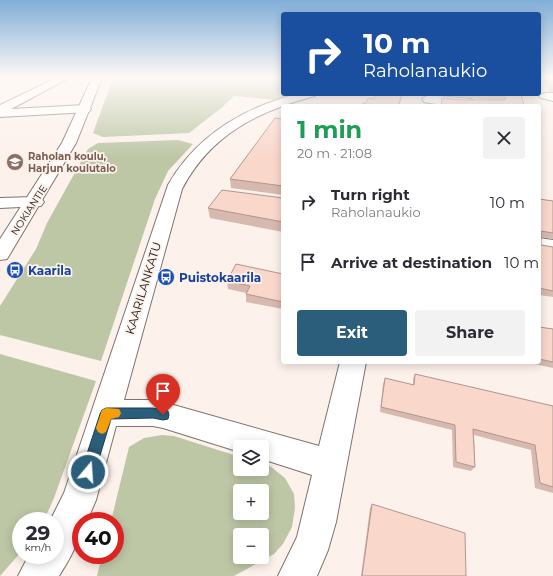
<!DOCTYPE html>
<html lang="en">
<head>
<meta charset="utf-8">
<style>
  :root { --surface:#fff; --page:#f2f2f3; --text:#2b2b33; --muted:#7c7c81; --accent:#2b5e7b }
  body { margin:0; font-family:Montserrat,sans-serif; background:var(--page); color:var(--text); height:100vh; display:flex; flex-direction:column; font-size:15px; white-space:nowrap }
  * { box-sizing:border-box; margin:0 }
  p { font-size:13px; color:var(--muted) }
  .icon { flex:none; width:22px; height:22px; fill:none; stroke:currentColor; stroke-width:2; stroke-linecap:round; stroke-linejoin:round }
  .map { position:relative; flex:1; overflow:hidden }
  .sheet { position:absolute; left:281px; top:104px; width:260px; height:260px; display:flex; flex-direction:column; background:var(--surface); border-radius:4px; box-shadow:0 2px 10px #0003 }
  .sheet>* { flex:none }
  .top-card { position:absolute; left:281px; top:12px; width:260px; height:84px; border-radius:4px; box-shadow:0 2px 10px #0003; background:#1a4fa0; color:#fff; overflow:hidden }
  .tools { position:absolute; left:233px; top:440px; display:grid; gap:8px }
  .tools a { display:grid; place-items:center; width:36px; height:36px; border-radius:4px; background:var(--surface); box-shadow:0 2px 10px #0003; font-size:20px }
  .speed { position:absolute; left:12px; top:512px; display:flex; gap:8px; font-size:20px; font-weight:700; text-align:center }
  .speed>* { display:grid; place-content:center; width:52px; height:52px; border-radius:50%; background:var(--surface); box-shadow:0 2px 10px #0003; line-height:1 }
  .speed small { font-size:10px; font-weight:400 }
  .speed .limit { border:6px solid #d22; background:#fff; color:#111 }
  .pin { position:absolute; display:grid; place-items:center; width:34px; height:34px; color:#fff; margin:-41px -17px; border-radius:50% 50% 50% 0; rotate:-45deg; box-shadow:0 0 4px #0007 }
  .pin .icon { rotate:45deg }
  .me { position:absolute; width:44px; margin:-22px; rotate:18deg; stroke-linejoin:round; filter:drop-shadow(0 0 3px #0008) }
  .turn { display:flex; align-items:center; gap:14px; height:84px; padding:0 16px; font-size:18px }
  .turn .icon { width:52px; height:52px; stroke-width:2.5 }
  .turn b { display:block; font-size:28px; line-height:34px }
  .round { display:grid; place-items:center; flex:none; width:42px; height:42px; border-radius:4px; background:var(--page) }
  .overview { display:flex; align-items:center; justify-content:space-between; height:68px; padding:0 16px }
  h1 { font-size:24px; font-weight:700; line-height:30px; color:#1e9e55 }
  .button { display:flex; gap:8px; margin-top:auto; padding:8px 16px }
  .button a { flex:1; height:46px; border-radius:4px; background:var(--accent); color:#fff; font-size:16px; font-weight:700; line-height:46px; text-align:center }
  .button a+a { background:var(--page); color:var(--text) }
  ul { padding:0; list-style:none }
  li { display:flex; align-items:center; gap:12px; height:60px; padding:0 16px }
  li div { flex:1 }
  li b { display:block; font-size:15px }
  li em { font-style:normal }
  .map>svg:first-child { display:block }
  .green { fill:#bdc7a6; fill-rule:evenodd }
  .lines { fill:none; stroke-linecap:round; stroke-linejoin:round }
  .minor-casing { stroke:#7d736d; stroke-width:2 }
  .major-casing { stroke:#7d736d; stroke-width:2 }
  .minor { fill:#fff; fill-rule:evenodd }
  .major { fill:#fff; fill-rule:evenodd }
  .wall { fill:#d7b9af }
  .shaded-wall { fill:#af968e }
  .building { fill:#fad7cb; stroke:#af968e }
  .route { fill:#2b5e7b; stroke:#1c3d50 }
  .slow { fill:#f59e0b }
  .labels { text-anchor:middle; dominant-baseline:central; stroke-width:3.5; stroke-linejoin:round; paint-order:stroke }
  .far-education-label { font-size:10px; font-weight:bold; fill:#785e54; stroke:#fdf1eb; text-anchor:start }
  .far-street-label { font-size:10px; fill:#1f1b18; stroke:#fdf1eb }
  .transit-label { font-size:12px; font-weight:bold; fill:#164399; stroke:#fdf1eb; text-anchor:start }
  .street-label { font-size:12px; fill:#1f1b18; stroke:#fdf1eb }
</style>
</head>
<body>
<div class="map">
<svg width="553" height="576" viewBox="0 0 553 576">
  <rect width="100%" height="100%" fill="#fdf1eb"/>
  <g class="green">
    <polygon points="113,78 283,78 283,94 297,94 276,100 234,96 220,109 189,133 103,137 93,133"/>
    <polygon points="178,140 193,144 168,171 155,199 101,361 0,335 0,306 36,249 47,223 88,149 98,143"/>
    <polygon points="0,354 96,381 54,498 44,520 21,521 21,552 0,576"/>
    <path d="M162 435 174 436 240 457V469H262V464L270 466 285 478 294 494 295 508 292 527 283 544 274 554 234 576H97L102 555H115V521H111L129 447 144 438ZM240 491H262V513H240ZM240 535H262V557H240Z"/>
  </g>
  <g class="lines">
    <g class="minor-casing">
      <g id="minor">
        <polygon points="56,78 69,78 11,109 85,105 89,106 91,109 89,112 0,117 0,105"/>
        <polygon points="545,93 553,93 553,101 541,98 539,96 541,94"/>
        <path d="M297 94H317L315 96C258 111 210 135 182 189L124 400H153L163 402 319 446 340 362H366L336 522 328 550 317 576H278L297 537 312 475 262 459V447H240V452L163 428 153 426H116L96 500 87 521H81C81 541 69 560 59 576H18L29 555H55V521H50L64 493 168 185C196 136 243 108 297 94Z"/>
        <path d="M428 95 471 99 477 103C472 109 432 104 424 102L422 99Z"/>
        <polygon points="35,197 41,198 44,202 41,206 0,208 0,198"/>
        <polygon points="539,238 553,240 553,252 539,250"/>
      </g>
    </g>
    <g class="major-casing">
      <polygon id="major" points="92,78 102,78 76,143 10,254 7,259 0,260 0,239 62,143"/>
    </g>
    <use href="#minor" class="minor"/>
    <use href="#major" class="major"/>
  </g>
  <g class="wall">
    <polygon points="545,78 553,78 553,92 549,92 544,81"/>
    <polygon points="442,94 521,94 524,106 440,106 442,98 463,100 489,100 442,95"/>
    <polygon points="283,117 283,195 231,188 230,179"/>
    <polygon points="283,198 283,232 210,218 208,208"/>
    <polygon points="539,199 553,201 553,239 541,237 541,245 553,247 553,297 539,295"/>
    <polygon points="283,274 283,309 246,302 246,293 228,289 227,281"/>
    <polygon points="539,327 553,329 553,368 525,362 539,362"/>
    <polygon points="415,374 553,406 553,493 535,488 531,450 474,435 475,467 471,471 453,467 452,430 380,412 383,384 385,378 413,385 413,379"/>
    <polygon points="372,504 466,576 361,576 370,508"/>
  </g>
  <polygon class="shaded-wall" points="402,94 403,94 399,106 398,106"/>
  <g class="building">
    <polygon points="549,78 553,78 553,84 552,84"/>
    <polygon points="376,94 402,94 398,106 361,106 363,103 366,103 368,98 374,99"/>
    <polygon points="500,94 521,94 524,106 441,106 442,98 463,100 505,100 506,98"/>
    <polygon points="283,117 283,186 230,179 275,118 282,119"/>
    <polygon points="222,190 283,198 283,222 208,208"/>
    <polygon points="539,199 553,201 553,233 541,231 541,245 553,247 553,291 539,288"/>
    <polygon points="236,264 283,274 283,302 246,294 250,286 227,281"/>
    <polygon points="539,327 553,329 553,362 539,359"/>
    <polygon points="415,374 553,406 553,487 540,483 535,445 473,429 475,467 456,462 455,425 381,407 385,378 414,385"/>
    <polygon points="372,504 465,533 466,576 362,576"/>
  </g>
  <linearGradient id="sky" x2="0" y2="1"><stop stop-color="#81aed8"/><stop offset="0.49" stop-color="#fef9f6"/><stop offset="1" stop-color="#fef9f6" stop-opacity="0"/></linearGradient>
  <rect width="553" height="158" fill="url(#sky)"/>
  <polygon class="route" points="106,408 153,408 168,411 169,415 168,419 163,420 153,418 111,419 95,472 93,477 88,479 83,477 81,472 100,414 102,410"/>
  <polygon class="slow" points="106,408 119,409 121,413 119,417 111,419 106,432 102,434 98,432 96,428 102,410"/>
  <defs>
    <g id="school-disc" transform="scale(0.9)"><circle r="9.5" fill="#8d6e63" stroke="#fdf1eb"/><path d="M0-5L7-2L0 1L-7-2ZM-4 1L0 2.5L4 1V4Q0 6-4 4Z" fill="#fff"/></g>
    <g id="bus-disc" transform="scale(0.9)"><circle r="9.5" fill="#1a4fb4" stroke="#fdf1eb"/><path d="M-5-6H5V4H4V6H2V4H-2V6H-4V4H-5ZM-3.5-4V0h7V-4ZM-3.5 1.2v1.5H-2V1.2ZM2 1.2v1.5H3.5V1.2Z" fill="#fff"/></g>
  </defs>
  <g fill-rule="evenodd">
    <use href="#school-disc" x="15" y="162"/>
    <use href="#bus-disc" x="15" y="270"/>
    <use href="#bus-disc" x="166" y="277"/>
  </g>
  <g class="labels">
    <g class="far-education-label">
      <text x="28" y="156">Raholan koulu,<tspan x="28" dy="12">Harjun koulutalo</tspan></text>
    </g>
    <g class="far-street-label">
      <text transform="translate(29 210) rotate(-57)">NOKIANTIE</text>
    </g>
    <g class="transit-label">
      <text x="28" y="270">Kaarila</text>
      <text x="179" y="277">Puistokaarila</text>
    </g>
    <g class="street-label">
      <text transform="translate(143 288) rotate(-73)">KAARILANKATU</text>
    </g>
  </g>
</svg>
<div class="tools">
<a><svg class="icon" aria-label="layers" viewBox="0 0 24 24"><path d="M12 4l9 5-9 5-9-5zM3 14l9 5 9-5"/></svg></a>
<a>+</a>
<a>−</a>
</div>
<div class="speed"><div>29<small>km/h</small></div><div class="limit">40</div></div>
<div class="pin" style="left:163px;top:415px;background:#d93025"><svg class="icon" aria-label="arrive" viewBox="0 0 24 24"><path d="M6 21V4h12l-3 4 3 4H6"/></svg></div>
<svg class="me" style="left:88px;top:472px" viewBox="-20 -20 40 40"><circle r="17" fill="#2b5e7b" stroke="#fff" stroke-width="3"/><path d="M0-11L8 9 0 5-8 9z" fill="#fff"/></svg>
<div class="top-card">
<div class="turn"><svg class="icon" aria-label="right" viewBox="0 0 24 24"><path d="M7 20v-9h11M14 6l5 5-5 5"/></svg><div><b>10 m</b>Raholanaukio</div></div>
</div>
<section class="sheet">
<div class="overview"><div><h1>1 min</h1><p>20 m · 21:08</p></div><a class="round"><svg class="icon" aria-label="close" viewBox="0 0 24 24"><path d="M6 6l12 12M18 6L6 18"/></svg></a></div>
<ul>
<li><svg class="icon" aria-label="right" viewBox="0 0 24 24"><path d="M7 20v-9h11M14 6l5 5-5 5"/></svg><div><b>Turn right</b><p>Raholanaukio</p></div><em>10 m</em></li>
<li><svg class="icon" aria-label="arrive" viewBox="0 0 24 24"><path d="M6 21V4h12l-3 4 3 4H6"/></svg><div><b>Arrive at destination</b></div><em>10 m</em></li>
</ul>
<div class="button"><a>Exit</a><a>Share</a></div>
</section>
</div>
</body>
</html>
